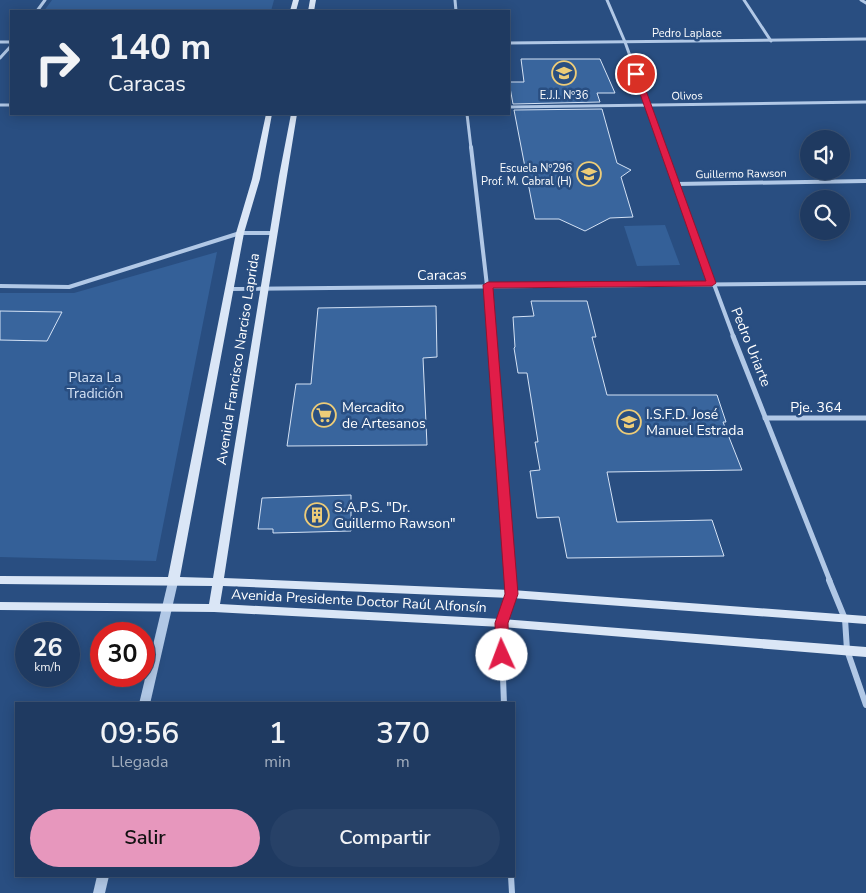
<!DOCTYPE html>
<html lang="es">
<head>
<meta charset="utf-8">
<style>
  :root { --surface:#1f3a61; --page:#274167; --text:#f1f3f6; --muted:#a1adbd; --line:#3c5476; --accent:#e797bd }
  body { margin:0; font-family:"Nunito Sans",sans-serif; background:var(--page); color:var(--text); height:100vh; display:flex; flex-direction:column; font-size:19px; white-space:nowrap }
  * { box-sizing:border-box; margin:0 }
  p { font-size:16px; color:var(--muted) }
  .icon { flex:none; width:28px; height:28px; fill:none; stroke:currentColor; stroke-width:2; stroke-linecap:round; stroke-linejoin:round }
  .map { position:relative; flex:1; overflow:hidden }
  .panel { position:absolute; left:15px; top:702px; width:500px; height:175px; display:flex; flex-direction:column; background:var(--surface); border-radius:0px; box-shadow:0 2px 12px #0003,0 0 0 1px var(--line) }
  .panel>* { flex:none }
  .banner { position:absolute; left:10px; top:10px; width:500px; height:105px; border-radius:0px; box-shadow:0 2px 12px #0003,0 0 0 1px var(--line); background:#1f3a61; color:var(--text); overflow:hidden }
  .tools { position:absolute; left:800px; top:130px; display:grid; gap:10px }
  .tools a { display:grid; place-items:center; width:50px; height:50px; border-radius:50%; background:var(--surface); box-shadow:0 2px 12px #0003,0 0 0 1px var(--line); font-size:25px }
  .speed { position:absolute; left:15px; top:622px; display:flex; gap:10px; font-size:25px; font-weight:700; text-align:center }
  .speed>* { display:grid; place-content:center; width:65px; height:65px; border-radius:50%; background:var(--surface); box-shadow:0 2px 12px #0003,0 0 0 1px var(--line); line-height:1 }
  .speed small { font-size:12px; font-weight:400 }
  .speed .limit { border:8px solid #d22; background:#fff; color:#111 }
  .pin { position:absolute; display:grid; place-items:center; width:42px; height:42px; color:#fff; margin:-21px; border:2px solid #fff; border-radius:50%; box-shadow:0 1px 5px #0007 }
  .me { position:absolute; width:55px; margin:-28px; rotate:358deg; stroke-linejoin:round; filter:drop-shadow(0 0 4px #0008) }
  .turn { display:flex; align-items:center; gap:18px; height:105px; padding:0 15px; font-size:22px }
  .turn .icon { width:65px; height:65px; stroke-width:2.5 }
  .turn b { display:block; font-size:35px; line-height:42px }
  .eta { display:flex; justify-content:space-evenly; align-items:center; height:85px; text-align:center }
  .eta b { font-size:30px; font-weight:600; line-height:35px }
  .primary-button { display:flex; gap:10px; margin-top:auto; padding:10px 15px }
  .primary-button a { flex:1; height:58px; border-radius:30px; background:var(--accent); color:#111; font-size:20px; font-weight:600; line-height:58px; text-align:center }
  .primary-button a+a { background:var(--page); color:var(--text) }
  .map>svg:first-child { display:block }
  .green { fill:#346098 }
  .building { fill:#39659d; stroke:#d4e2f5 }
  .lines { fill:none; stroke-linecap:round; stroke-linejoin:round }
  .minor-far3 { stroke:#b1c8e6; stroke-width:3 }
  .minor-far2 { stroke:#b1c8e6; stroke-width:4 }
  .minor-far1 { stroke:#b1c8e6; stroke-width:5 }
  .minor { stroke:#b1c8e6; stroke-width:6 }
  .tertiary { fill:#b1c8e6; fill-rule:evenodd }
  .secondary { fill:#dae6f6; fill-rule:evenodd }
  .route { fill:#e11d48; stroke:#92132f }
  .labels { text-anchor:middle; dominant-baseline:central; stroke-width:5; stroke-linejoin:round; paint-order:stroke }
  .far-street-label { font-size:11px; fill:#fff; stroke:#294e81 }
  .far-poi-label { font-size:11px; fill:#fff; stroke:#294e81 }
  .street-label { font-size:14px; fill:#fff; stroke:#294e81 }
  .park-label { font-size:14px; fill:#d4e2f5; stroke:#294e81 }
  .poi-label { font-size:14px; fill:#fff; stroke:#294e81; text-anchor:start }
</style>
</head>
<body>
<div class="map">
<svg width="866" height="893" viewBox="0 0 866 893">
  <rect width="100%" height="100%" fill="#294e81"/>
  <g class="green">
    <polygon points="52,0 274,0 271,11 44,11"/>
    <polygon points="665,225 680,265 637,266 624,226"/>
    <polygon points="217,252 156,561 0,557 0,293 74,293"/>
  </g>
  <g class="building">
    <polygon points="521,59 600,59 615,93 597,93 600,102 513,104 509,82 524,82"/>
    <polygon points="602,109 617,163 631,170 621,177 633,217 610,218 585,231 559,219 535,219 514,110"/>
    <polygon points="531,301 587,301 596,337 592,337 607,395 717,395 726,422 723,422 742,470 607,472 617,522 712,520 724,556 567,558 559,517 537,518 530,471 540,470 535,442 538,442 527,373 518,373 514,348 515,347 513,317 534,316"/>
    <polygon points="436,306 437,357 423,358 427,445 287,446 296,384 311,384 318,308"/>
    <polygon points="0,311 62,312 47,341 0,340"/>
    <polygon points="351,495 351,531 273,533 273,529 258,529 262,498"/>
  </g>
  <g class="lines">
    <g class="minor-far3">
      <polyline points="455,0 456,11"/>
      <polyline points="607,0 625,42 663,148"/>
      <polyline points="744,0 771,41"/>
      <polyline points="861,0 866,3"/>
      <polyline points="37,11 45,0"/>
      <polyline points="0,42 11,42"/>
      <polyline points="509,43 866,39"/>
      <polyline points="0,58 11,46"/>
      <polyline points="0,105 11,105"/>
      <polyline points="509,107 866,102"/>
      <polyline points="467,114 471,148"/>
    </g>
    <g class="minor-far2">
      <polyline points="471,147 493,338"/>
      <polyline points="663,147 734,338"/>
      <polyline points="676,184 866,181"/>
      <polyline points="0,286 69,287 240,233 272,233"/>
      <polyline points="229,289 866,283"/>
    </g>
    <g class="minor-far1">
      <polyline points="493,336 511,581"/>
      <polyline points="733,336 830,581"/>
      <polyline points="765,418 866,418"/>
    </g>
    <g class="minor">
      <polyline points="829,580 845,619 847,650 866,705"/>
      <polyline points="504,704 501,623 512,594 511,580"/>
      <polyline points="511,876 512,893"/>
    </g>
    <g class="tertiary">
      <polygon points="173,578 177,579 178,582 150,704 139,704 168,582 169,579"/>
      <polygon points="97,876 109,876 105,893 93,893"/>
    </g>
    <g class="secondary">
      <polygon points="293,0 299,0 296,11 290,11"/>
      <polygon points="310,0 316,0 314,11 308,11"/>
      <polygon points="266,114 272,114 260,179 244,233 180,577 213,578 279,176 291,114 297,114 267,299 224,578 512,590 866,616 866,624 512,598 223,586 220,604 501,619 866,647 866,657 501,627 214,612 0,610 0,602 209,604 212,586 0,584 0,576 168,577 236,233 252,179"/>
    </g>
  </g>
  <polygon class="route" points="636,72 640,74 716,283 712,286 493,288 518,594 508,623 509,655 507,659 502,661 498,659 496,655 495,623 505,594 483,285 488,282 706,281 633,74"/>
  <defs>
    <g id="school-ring" transform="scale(1.25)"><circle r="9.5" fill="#294e81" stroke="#edcc78" stroke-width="1.5"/><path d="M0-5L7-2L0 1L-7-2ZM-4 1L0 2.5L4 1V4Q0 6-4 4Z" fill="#edcc78"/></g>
    <g id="supermarket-ring" transform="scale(1.25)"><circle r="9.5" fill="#294e81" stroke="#edcc78" stroke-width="1.5"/><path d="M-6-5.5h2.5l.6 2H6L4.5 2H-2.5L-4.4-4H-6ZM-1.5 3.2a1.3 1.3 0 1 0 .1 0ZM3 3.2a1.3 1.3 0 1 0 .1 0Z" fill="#edcc78"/></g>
    <g id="university-ring" transform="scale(1.25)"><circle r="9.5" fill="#294e81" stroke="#edcc78" stroke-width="1.5"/><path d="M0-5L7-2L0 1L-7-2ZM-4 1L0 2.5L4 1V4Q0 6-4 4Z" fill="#edcc78"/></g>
    <g id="building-ring" transform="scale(1.25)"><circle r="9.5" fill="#294e81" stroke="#edcc78" stroke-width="1.5"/><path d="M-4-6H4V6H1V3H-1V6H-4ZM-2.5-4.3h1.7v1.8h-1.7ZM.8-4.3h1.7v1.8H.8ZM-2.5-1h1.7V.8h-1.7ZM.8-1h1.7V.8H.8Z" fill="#edcc78"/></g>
  </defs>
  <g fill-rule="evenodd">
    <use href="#school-ring" x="564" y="73"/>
    <use href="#school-ring" x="589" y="174"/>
    <use href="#supermarket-ring" x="324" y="415"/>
    <use href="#university-ring" x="629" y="422"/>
    <use href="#building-ring" x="317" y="515"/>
  </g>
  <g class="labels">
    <g class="far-street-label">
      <text x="687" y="33">Pedro Laplace</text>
      <text transform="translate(687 96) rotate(-1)">Olivos</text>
      <text transform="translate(741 174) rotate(-1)">Guillermo Rawson</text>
    </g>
    <g class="far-poi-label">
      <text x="564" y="95">E.J.I. Nº36</text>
      <text x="572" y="168" text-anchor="end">Escuela Nº296<tspan x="572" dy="13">Prof. M. Cabral (H)</tspan></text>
    </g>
    <g class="street-label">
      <text transform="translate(442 275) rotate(-1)">Caracas</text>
      <text transform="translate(751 347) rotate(68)">Pedro Uriarte</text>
      <text transform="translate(238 359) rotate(-81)">Avenida Francisco Narciso Laprida</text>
      <text x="816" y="407">Pje. 364</text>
      <text transform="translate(359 601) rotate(3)">Avenida Presidente Doctor Raúl Alfonsín</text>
    </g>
    <g class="park-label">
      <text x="95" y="377">Plaza La<tspan x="95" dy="16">Tradición</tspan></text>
    </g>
    <g class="poi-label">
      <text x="342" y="407">Mercadito<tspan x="342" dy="16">de Artesanos</tspan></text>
      <text x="646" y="414">I.S.F.D. José<tspan x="646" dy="16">Manuel Estrada</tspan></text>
      <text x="334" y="507">S.A.P.S. "Dr.<tspan x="334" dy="16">Guillermo Rawson"</tspan></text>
    </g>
  </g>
</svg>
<div class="tools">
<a><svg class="icon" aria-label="sound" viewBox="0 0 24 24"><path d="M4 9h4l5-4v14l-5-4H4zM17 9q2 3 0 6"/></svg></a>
<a><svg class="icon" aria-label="search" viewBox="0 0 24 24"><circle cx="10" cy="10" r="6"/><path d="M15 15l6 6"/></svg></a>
</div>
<div class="speed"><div>26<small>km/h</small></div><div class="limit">30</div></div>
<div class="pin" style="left:636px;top:74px;background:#d93025"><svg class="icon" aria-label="arrive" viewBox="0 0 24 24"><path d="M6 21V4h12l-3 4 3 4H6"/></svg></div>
<svg class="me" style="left:502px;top:655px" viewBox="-20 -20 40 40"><circle r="19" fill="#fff"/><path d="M0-13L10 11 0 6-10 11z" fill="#e11d48"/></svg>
<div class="banner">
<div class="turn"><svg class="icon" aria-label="right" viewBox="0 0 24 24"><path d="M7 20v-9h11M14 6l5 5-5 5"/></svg><div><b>140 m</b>Caracas</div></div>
</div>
<section class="panel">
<div class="eta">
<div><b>09:56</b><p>Llegada</p></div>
<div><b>1</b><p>min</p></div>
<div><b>370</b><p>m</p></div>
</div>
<div class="primary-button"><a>Salir</a><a>Compartir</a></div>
</section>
</div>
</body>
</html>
